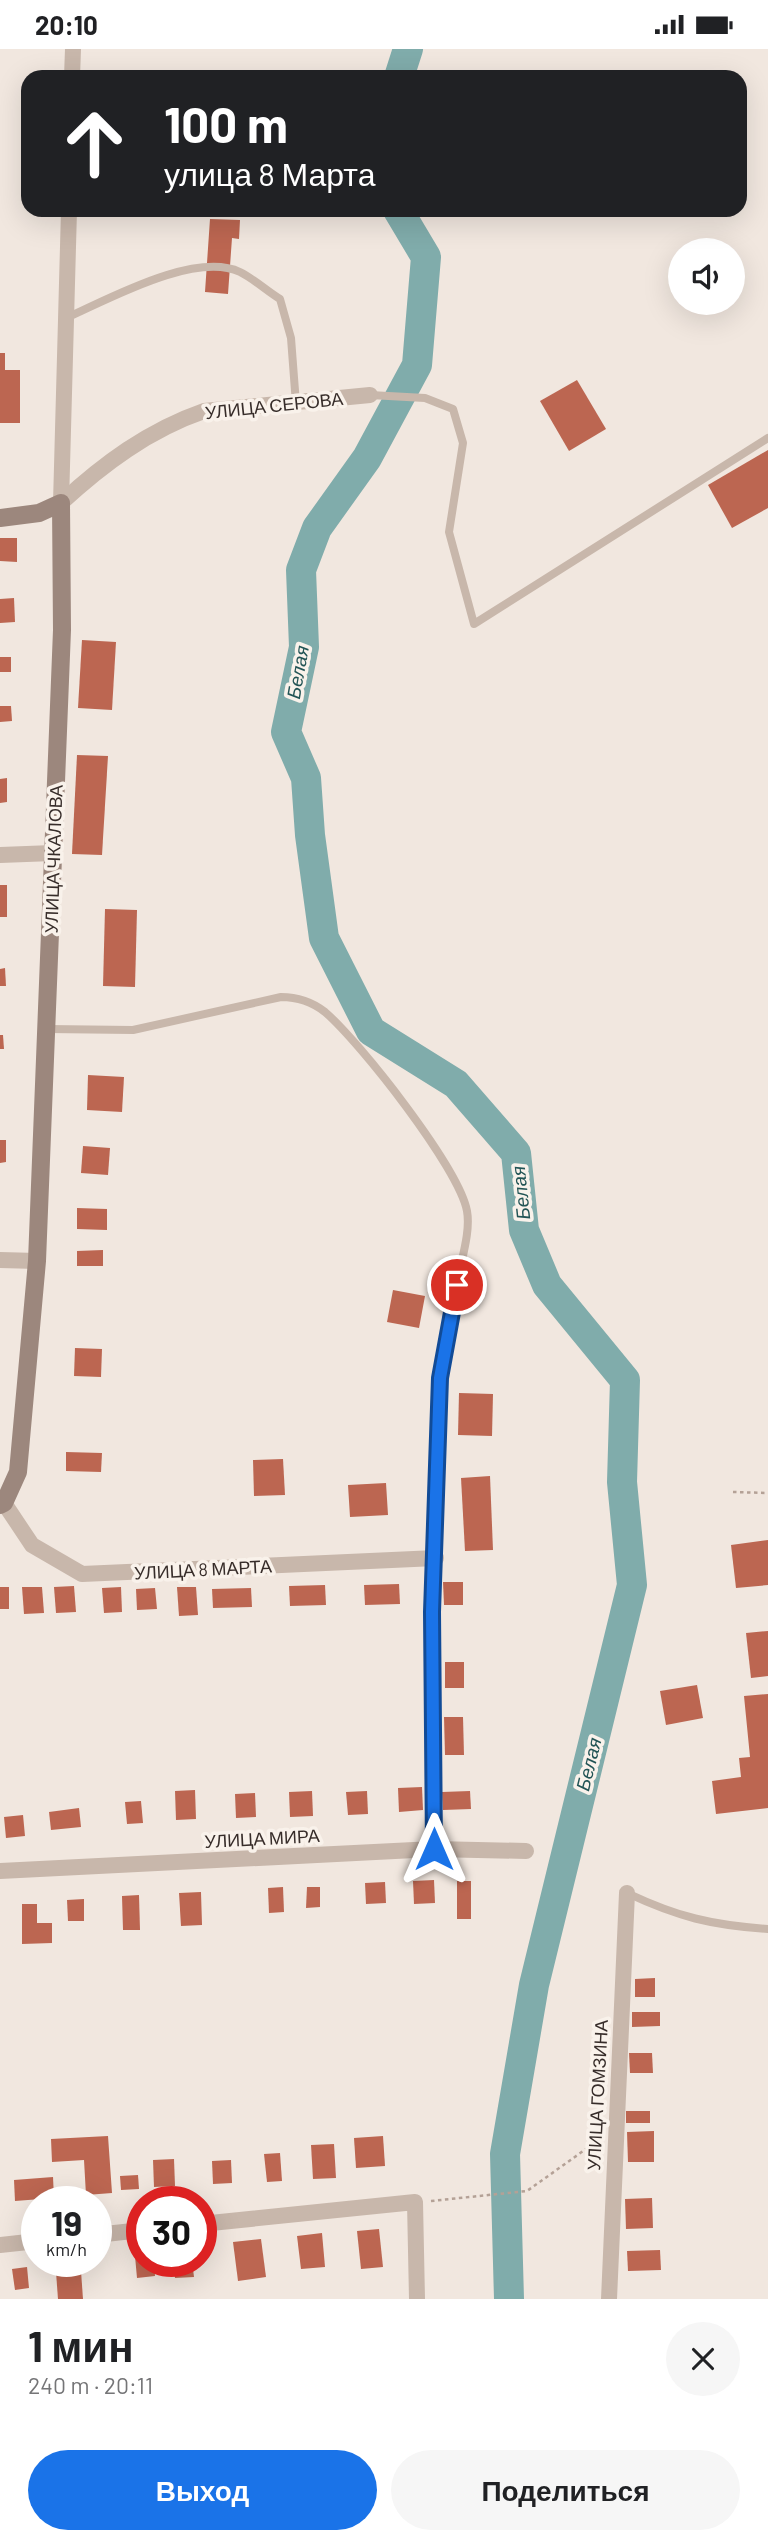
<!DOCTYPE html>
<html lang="ru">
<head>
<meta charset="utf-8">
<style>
  :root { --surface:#fff; --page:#f6f6f6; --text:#202124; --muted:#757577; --accent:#1a73e8 }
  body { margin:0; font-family:Barlow,sans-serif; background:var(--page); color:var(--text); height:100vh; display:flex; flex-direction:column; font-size:26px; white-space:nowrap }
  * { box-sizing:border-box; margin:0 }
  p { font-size:23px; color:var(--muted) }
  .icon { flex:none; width:38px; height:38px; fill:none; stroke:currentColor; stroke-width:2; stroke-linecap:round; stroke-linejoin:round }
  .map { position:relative; height:2250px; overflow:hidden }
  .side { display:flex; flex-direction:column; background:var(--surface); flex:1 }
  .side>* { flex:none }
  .banner { position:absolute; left:21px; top:21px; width:726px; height:147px; border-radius:21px; box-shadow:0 7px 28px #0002; background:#202124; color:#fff; overflow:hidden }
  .controls { position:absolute; left:668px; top:189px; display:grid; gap:14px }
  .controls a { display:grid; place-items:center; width:77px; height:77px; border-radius:50%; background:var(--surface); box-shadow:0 7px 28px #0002; font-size:35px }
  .speed { position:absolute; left:21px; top:2137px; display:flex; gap:14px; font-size:35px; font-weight:700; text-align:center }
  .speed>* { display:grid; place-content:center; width:91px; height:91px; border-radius:50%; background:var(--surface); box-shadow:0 7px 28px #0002; line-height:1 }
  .speed small { font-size:18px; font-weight:400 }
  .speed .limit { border:10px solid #d22; background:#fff; color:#111 }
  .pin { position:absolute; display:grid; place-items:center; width:60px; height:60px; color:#fff; margin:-30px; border:4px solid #fff; border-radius:50%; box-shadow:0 2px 7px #0007 }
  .me { position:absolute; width:77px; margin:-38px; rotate:0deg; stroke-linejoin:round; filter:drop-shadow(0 0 5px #0008) }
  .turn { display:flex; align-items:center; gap:24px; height:147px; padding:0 28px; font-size:32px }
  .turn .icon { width:91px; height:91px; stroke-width:2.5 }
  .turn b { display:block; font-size:49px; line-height:60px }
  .round { display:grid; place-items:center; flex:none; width:74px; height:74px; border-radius:37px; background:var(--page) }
  .summary { display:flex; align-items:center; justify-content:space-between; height:119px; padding:0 28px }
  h1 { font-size:42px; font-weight:700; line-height:52px }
  .button { display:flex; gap:14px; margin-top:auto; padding:14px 28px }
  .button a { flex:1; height:80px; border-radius:42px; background:var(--accent); color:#fff; font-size:28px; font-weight:700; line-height:80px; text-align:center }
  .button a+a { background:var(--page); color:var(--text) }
  .status { display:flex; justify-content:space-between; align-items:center; height:49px; padding:0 35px; background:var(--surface); direction:ltr }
  .status svg { height:19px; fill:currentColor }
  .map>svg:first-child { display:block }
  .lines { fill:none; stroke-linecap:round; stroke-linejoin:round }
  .river { stroke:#80acab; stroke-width:30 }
  .building { fill:#bc6651 }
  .path { stroke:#b4a196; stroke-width:2.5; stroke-dasharray:3.5 3.5; stroke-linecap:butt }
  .lane { stroke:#c8b7ab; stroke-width:8 }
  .street { stroke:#c8b7ab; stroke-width:16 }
  .secondary { stroke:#9c877d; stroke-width:18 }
  .route-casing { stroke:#114b97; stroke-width:18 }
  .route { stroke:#1a73e8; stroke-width:12 }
  .labels { text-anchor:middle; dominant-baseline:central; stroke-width:7; stroke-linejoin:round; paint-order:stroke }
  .street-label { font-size:18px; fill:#372d2a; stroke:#f9f2eb }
  .water-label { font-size:19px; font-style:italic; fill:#225455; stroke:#f9f2eb }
</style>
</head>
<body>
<div class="status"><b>20:10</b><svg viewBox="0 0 49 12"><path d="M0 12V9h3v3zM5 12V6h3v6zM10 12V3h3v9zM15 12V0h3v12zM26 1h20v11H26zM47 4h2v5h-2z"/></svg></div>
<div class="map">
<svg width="768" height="2250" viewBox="0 0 768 2250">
  <rect width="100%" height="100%" fill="#f1e7df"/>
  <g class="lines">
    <g class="river">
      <polyline points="399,28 408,0"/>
      <polyline points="398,161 426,208 417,316 367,409 317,479 301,521 304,598 286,683 306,729 310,786 324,889 371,982 456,1035 516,1104 524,1181 547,1236 625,1331 622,1433 632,1536 534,1936 505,2105 509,2250"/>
    </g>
  </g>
  <g class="building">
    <polygon points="210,170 240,171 239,190 232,189 228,245 205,243"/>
    <polygon points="0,304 5,304 5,321 20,321 20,374 0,374"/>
    <polygon points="577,331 606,380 569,402 540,352"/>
    <polygon points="768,401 768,459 732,479 708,436"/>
    <polygon points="0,489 17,489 17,513 0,512"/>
    <polygon points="14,549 15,573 0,574 0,550"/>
    <polygon points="82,591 116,593 112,661 78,659"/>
    <rect x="0" y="608" width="11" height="15"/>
    <polygon points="0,657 11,657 12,672 0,673"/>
    <polygon points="77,706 108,707 102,806 72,805"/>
    <polygon points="7,729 7,753 0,754 0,730"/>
    <rect x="0" y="836" width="7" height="32"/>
    <polygon points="105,860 137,861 135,938 103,937"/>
    <polygon points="5,919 6,937 0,937 0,920"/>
    <polygon points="0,986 3,986 4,1000 0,1000"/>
    <polygon points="88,1026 124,1028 122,1063 87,1061"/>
    <polygon points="0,1091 6,1091 6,1113 0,1114"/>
    <polygon points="83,1097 110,1099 108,1126 81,1124"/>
    <polygon points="77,1159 107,1160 107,1181 77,1180"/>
    <polygon points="103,1201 103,1217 77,1217 77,1202"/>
    <polygon points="393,1241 425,1247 419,1279 387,1273"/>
    <polygon points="75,1299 102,1300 101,1328 74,1327"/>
    <polygon points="459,1344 493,1345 492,1387 458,1386"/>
    <polygon points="66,1403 102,1404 101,1423 66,1422"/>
    <polygon points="283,1410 285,1446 254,1447 253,1411"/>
    <polygon points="490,1427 493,1501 465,1502 461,1429"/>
    <polygon points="386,1434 388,1466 350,1468 348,1436"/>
    <polygon points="768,1491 768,1536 736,1539 731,1496"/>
    <polygon points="443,1533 463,1533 463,1556 444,1556"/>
    <polygon points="399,1535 400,1555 365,1556 364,1536"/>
    <polygon points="325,1536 326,1556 290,1557 289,1537"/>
    <polygon points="74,1537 76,1563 56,1564 54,1538"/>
    <rect x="0" y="1538" width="9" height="22"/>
    <polygon points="22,1538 42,1538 44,1564 24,1565"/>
    <polygon points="121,1538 122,1563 104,1564 102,1539"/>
    <polygon points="177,1538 196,1538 198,1566 179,1567"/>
    <polygon points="155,1539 157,1560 137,1561 136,1540"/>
    <polygon points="251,1539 252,1558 213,1559 212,1540"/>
    <polygon points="768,1582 768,1627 751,1629 746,1584"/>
    <rect x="445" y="1613" width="19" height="26"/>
    <polygon points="697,1636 703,1669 666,1676 660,1642"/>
    <polygon points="768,1645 768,1759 716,1765 712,1732 741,1728 739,1709 750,1708 744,1647"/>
    <polygon points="444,1668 463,1668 464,1706 445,1706"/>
    <polygon points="422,1738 423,1761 399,1763 398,1739"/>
    <polygon points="195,1741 196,1770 176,1771 175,1742"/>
    <polygon points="312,1742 313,1767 290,1768 289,1743"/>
    <polygon points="367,1742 368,1765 348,1766 346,1743"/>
    <polygon points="470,1742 471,1760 443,1761 442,1743"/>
    <polygon points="255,1744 256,1768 236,1769 235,1745"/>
    <polygon points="141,1752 143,1774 127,1775 125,1753"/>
    <polygon points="79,1759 81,1778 51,1781 49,1763"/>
    <polygon points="23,1766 25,1787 6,1789 4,1768"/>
    <polygon points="434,1831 435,1854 414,1855 413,1832"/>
    <rect x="457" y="1832" width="14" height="38"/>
    <polygon points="385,1833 386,1854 366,1855 365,1834"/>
    <polygon points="283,1838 284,1863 269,1864 268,1839"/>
    <polygon points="307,1838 320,1838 320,1858 306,1859"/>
    <polygon points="201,1843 202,1876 181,1877 179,1844"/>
    <polygon points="139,1846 140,1881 123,1881 122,1847"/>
    <polygon points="84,1850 84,1872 68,1872 67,1851"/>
    <polygon points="22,1855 37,1855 37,1874 52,1874 52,1894 22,1895"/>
    <polygon points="655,1929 655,1948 635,1948 635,1930"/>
    <polygon points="632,1963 660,1963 660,1977 632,1978"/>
    <polygon points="629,2004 652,2004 653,2024 630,2024"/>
    <rect x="626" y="2062" width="24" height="12"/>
    <polygon points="654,2082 654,2113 628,2113 627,2083"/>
    <polygon points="108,2087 112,2144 86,2146 84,2111 52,2113 51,2090"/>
    <polygon points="383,2087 385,2117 356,2119 354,2089"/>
    <polygon points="334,2095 336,2129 313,2130 311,2096"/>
    <polygon points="280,2104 282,2132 267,2133 264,2105"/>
    <polygon points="174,2110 175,2137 154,2138 153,2111"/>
    <polygon points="231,2111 232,2134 213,2135 212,2112"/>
    <polygon points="138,2126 139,2140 121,2141 120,2127"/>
    <polygon points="53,2128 54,2149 15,2152 14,2131"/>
    <polygon points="652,2149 653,2179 626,2180 625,2150"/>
    <polygon points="379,2180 383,2218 361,2220 357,2182"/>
    <polygon points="322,2184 325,2218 301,2220 297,2187"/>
    <polygon points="261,2190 266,2228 238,2232 233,2193"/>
    <polygon points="660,2201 661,2221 628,2222 627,2202"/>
    <polygon points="142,2206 142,2212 154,2212 155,2227 137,2229 135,2207"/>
    <polygon points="173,2212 192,2212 194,2228 175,2229"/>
    <polygon points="27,2218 29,2239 15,2241 12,2220"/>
    <polygon points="81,2222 83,2250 58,2250 56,2223"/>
  </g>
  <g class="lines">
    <g class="path">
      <polyline points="733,1443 768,1444"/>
      <polyline points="431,2152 527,2142 600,2090"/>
    </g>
    <g class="lane">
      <path d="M66 269C109 250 195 202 240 223 254 230 267 242 280 250L291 289 296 355"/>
      <polyline points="370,346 425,349 453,360 463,394 449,483 474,575 768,389"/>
      <path d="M47 980 133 981 281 948C297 948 311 952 325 963 360 993 459 1119 467 1162 471 1184 460 1214 457 1236"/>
      <path d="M627 1844C678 1868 711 1876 768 1880"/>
    </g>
    <g class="street">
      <polyline points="72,28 73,0"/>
      <path d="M61 454C103 415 149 381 204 362L370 346"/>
      <polyline points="61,454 69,161"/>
      <polyline points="0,806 53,804"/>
      <polyline points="0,1211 37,1212"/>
      <polyline points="4,1454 32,1496 82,1525 436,1509"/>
      <polyline points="434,1800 432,1563 440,1329 457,1236"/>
      <polyline points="0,1822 434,1800 526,1802"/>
      <polyline points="201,2175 415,2153 417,2250"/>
      <polyline points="96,2186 142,2181"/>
      <polyline points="0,2196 37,2192"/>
      <polyline points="609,2250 627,1844"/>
    </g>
    <polyline class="secondary" points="0,469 39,464 61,454 62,581 37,1212 18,1423 4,1454 0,1456"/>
  </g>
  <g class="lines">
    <g class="route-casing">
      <polyline id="route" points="434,1800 432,1563 440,1329 457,1236"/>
    </g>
    <use href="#route" class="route"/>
  </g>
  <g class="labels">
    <g class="street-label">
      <text transform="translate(274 356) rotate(-6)">УЛИЦА СЕРОВА</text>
      <text transform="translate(53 810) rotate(-88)">УЛИЦА ЧКАЛОВА</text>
      <text transform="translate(203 1520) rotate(-3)">УЛИЦА 8 МАРТА</text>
      <text transform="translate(262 1789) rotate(-3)">УЛИЦА МИРА</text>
      <text transform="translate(597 2046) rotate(-87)">УЛИЦА ГОМЗИНА</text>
    </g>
    <g class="water-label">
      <text transform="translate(297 623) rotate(-80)">Белая</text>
      <text transform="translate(520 1144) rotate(-96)">Белая</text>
      <text transform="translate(588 1715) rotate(-76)">Белая</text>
    </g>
  </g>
</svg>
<div class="controls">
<a><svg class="icon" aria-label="sound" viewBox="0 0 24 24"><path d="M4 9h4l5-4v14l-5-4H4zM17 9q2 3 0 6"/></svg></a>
</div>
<div class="speed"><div>19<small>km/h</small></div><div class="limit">30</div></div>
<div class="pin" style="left:457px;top:1236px;background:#d93025"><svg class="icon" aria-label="arrive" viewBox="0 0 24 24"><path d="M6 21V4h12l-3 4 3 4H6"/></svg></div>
<svg class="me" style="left:434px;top:1800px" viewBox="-20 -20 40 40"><path d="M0-17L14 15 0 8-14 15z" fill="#1a73e8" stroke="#fff" stroke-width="4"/></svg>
<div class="banner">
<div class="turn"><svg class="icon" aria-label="ahead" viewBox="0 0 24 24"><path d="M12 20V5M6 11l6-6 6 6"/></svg><div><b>100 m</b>улица 8 Марта</div></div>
</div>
</div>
<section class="side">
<div class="summary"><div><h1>1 мин</h1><p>240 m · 20:11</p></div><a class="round"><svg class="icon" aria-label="close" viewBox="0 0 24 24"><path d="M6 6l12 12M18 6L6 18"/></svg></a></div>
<div class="button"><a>Выход</a><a>Поделиться</a></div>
</section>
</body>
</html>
